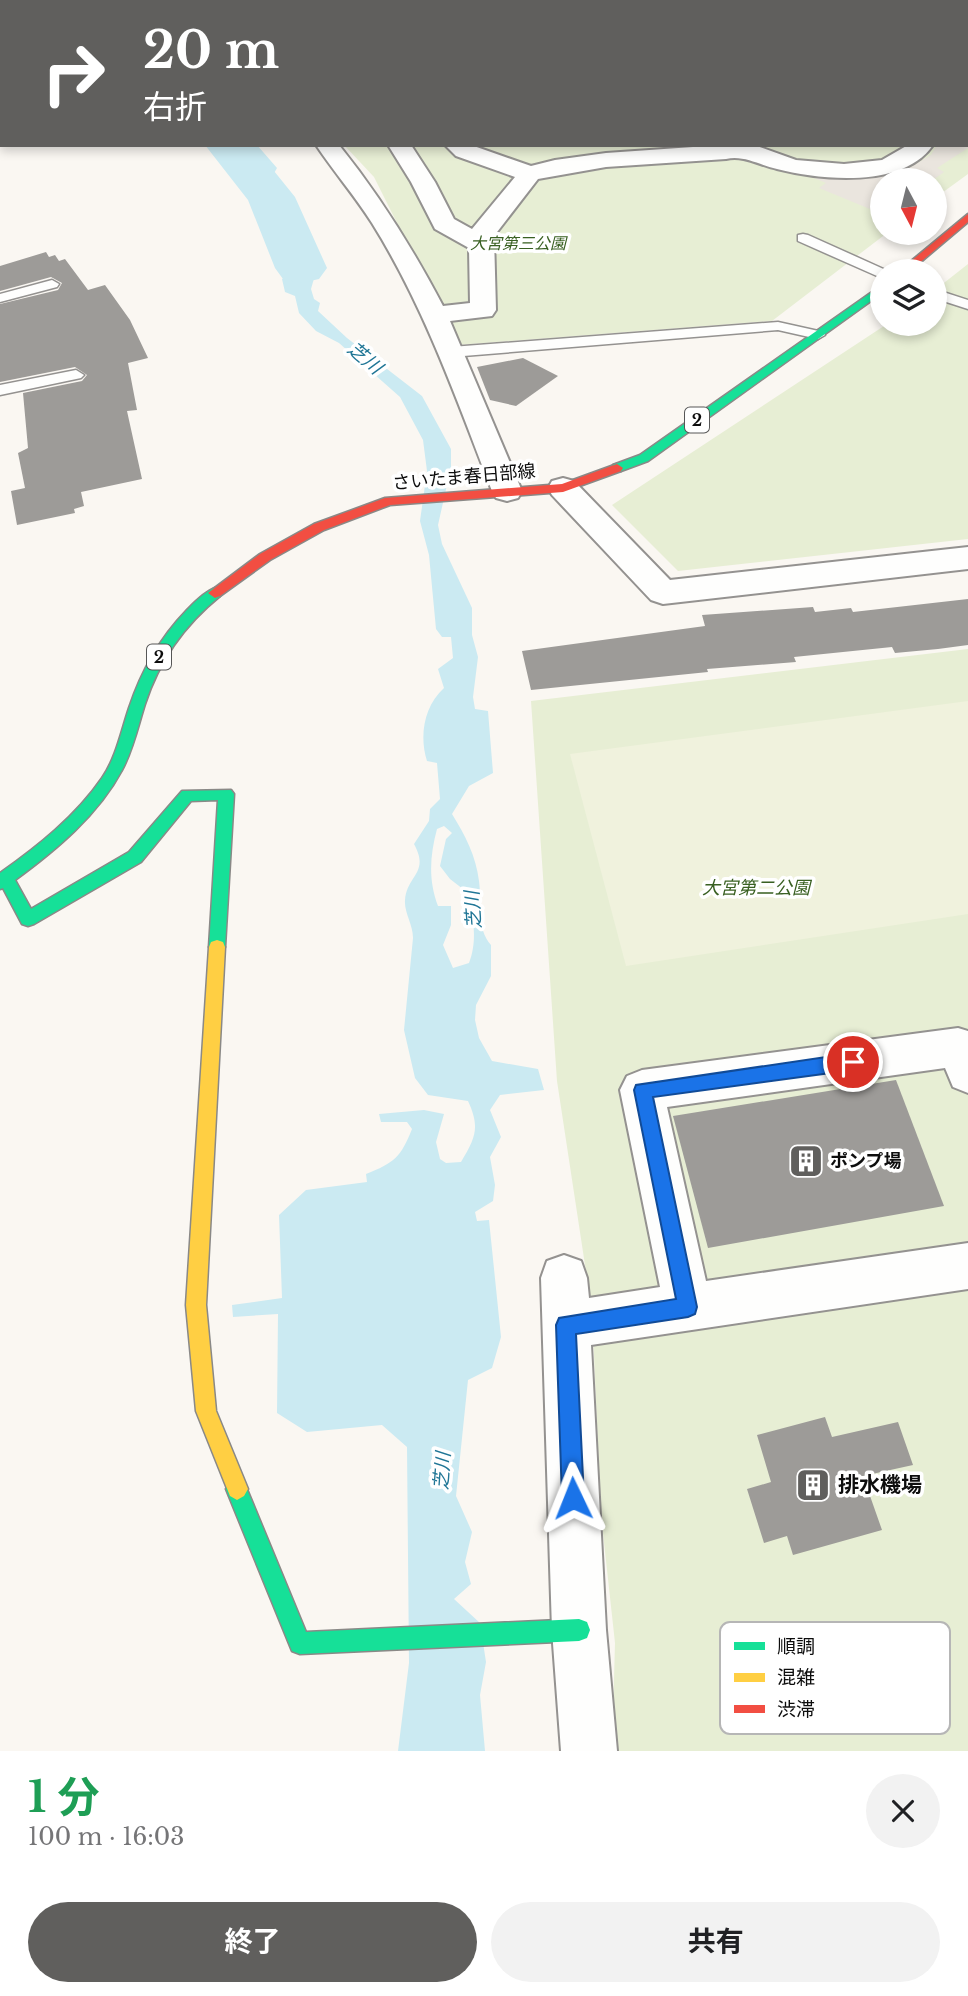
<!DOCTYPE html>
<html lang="ja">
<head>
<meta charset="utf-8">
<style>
  :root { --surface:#fff; --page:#f2f2f2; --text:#202124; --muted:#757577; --accent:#605f5d }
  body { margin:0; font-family:"Libre Baskerville","Noto Sans JP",serif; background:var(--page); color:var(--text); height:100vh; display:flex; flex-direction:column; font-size:26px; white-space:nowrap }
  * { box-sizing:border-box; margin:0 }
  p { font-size:23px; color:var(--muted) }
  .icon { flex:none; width:38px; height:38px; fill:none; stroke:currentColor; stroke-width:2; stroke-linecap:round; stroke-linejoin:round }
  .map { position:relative; height:1751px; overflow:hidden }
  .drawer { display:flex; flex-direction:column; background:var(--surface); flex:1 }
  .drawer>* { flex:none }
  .guide { position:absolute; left:0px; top:0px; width:970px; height:147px; box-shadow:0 4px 10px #0003; background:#605f5d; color:#fff; overflow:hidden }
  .needle { width:46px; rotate:173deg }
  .fabs { position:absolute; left:870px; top:168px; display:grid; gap:14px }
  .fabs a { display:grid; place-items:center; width:77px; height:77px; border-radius:50%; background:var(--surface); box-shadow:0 4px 10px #0003; font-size:35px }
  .pin { position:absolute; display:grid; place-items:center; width:60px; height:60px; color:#fff; margin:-30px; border:4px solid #fff; border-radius:50%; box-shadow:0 2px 7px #0007 }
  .me { position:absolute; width:77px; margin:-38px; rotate:358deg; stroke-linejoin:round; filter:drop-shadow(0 0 5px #0008) }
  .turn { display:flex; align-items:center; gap:24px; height:147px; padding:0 28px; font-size:32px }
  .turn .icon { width:91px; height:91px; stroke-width:2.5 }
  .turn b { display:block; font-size:49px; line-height:60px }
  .round { display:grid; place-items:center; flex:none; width:74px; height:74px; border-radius:37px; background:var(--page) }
  .overview { display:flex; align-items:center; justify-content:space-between; height:119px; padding:0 28px }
  h1 { font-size:42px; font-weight:700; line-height:52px; color:#1e9e55 }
  .button { display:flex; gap:14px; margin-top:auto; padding:14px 28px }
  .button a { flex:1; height:80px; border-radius:42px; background:var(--accent); color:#fff; font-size:28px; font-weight:700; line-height:80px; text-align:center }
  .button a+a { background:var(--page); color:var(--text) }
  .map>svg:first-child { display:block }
  .green { fill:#e7eed4 }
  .pitch { fill:#f0f2dd }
  .plaza { fill:#eae5de }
  .water { fill:#cbeaf2; fill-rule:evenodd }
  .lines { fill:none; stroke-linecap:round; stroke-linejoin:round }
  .river { fill:#cbeaf2; fill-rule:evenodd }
  .building { fill:#9d9b98 }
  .lane-casing { stroke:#949290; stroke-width:3 }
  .street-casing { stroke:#949290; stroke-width:4 }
  .fast-casing { stroke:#8a8987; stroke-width:3 }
  .slow-casing { stroke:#8a8987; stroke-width:3 }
  .jam-casing { stroke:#8a8987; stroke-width:3 }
  .lane { fill:#fefefd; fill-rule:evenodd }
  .street { fill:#fefefd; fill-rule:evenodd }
  .fast { fill:#16e098; fill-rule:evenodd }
  .slow { fill:#ffcf43; fill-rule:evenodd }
  .jam { fill:#f24e42; fill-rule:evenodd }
  .route { fill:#1a73e8; stroke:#114b97; stroke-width:2 }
  .labels { text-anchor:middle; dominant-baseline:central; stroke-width:7; stroke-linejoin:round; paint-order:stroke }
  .far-park-label { font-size:16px; font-style:italic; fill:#396022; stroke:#fff }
  .shield { fill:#fff; stroke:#565656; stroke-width:2 }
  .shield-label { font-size:16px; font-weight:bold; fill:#0d0d0d }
  .street-label { font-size:18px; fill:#0d0d0d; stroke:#fff }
  .park-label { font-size:18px; font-style:italic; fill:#396022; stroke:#fff }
  .poi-label { font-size:18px; font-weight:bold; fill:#0d0d0d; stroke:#fff; text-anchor:start }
  .water-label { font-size:19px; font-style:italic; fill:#207696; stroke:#fff }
  .near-poi-label { font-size:21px; font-weight:bold; fill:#0d0d0d; stroke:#fff; text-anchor:start }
  .key { fill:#fff; stroke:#b6b6b6; stroke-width:2 }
  .key-label { font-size:19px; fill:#0d0d0d }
</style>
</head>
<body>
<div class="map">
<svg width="968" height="1751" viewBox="0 0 968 1751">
  <rect width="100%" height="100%" fill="#faf7f2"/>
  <g class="green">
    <polygon points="165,0 968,0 968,174 935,198 934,180 882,180 882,233 887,233 772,321 458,345 374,177 344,145 968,145 968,2"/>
    <polygon points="968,264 968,539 678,571 612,505 887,324 934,324 935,290"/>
    <polygon points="968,649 968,1751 612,1751 615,1643 601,1515 592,1311 557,1081 531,701"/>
  </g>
  <polygon class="pitch" points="968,701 968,914 626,966 570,754"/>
  <polygon class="plaza" points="968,5 968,148 937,168 944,172 933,180 882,180 882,214 819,188 826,183 814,178 849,179 882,176 911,167 931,155 937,145 968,145"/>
  <path class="water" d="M230 145H257L277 168 273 175 281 192 288 199 303 228 315 275 311 289 314 299 320 303 318 311 347 338 422 396 451 449V467L438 525 442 544 472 608V635L478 657 473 697 475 709 488 711 493 773 469 786 452 814C465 835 476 856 479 881 482 903 476 928 491 945V976L476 1005 475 1020 479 1038 492 1061 538 1069 544 1090 500 1095 490 1110 501 1137 490 1157 495 1185 493 1201 475 1212 477 1221 489 1220 501 1337 492 1368 468 1380 456 1496 472 1532 465 1562 471 1584 454 1599 480 1623 486 1662 480 1695 485 1751H398L409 1663 407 1447 382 1425 307 1432 277 1413 278 1314 233 1317 232 1305 282 1298 279 1215 306 1190 367 1182 366 1174C394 1163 401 1157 412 1129L407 1122H381L379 1114 424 1110 444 1114 436 1142 440 1159 446 1163 461 1162C476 1137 480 1127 468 1101L428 1095 415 1078 404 1030 413 938C413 924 404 913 405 900 407 875 430 873 414 844L429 821 430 809 440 799 437 763 427 761C419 736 424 706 444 688L438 669 453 658 451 637H442L436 629 429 555 420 521 427 471 423 440 400 397 339 343 316 331 299 313 295 296 285 292 282 279 291 275 288 273H280L276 267 283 259 277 251V231L272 226 275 218 264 202 267 199C264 196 258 196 255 193 253 189 253 180 251 175L255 168 247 159 237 160ZM444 826 452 833 446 839 440 866 450 879 472 896C472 921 478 940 469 963L453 968 443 945 451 925V906H438C428 880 430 855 437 829Z"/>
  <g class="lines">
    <g class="river">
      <polygon points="474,0 517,0 518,2 475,2"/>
      <polygon points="205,145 253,145 295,197 327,268 319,279 301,283 283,279 275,268 248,200"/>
    </g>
  </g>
  <g class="building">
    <polygon points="46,252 49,257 55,255 59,261 65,259 88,290 105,285 130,320 148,358 128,363 137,410 127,411 142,479 81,492 84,506 74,509 75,513 17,525 11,491 25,488 18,453 28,448 23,393 82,381 87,375 75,367 0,382 0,304 58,290 62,283 51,277 0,291 0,266"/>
    <polygon points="523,358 558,376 516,406 490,400 477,367"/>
    <polygon points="968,599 968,645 938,649 895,653 892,647 794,657 796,662 707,669 708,672 531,690 522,651 705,626 702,615 813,607 815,612 851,608 853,612"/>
    <polygon points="896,1080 944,1206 708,1248 673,1116"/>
    <polygon points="825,1417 832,1437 898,1422 913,1465 863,1476 882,1530 793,1555 787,1536 764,1543 747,1489 771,1482 757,1435"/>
  </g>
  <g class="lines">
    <g class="lane-casing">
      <g id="lane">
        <polygon points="803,234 808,235 888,271 882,271 882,277 877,276 798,241 798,235"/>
        <polygon points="52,280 59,284 57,287 0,302 0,294"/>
        <polygon points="934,289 968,300 968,309 934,298"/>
        <polygon points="778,322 823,332 825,335 818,339 778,330 451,357 443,352 451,347"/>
        <polygon points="76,370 84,375 81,378 0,395 0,385"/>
      </g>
    </g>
    <g class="street-casing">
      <g id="street">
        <polygon points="140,0 162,0 163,2 141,2"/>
        <polygon points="217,0 238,0 239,2 218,2"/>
        <polygon points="881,0 901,0 880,2"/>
        <path d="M316 145H339C380 196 413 249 443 306L470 303 469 248 435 229 411 182 388 145H411L435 182 454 219 472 229 515 177 456 156 445 145H471L531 166 555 160 606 153 722 145H754L796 160 844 164 882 160 908 145H933C903 189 821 180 777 169 759 165 744 155 726 159L606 167 538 179 494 236 496 310 492 316 450 321 522 491 518 498 507 501 496 498 492 491C457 400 424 306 372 223 355 196 334 172 316 145Z"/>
        <polygon points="563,478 574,481 670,580 968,547 968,569 663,604 651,600 552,495 548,488 552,481"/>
        <polygon points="958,1028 968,1031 968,1093 953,1087 945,1068 667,1107 706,1281 968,1243 968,1289 591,1345 606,1630 617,1751 561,1751 552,1630 541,1278 547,1261 564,1255 581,1261 587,1278 589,1298 660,1287 620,1090 627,1076 642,1070"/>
      </g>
    </g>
    <g class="fast-casing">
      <g id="fast">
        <polygon points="882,285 882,293 648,461 621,471 613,471 613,465 640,455"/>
        <path d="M215 588 222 593 220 596C184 625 159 661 145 704 138 726 133 750 122 770 98 815 56 850 15 880L31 909 129 852 182 791 231 790 234 794 225 947 223 952 217 954 211 952 209 947 218 800 191 801 141 862 34 924 28 926 22 924 3 888 0 889V873C37 847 76 816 102 778 116 758 121 732 129 708 141 672 159 639 186 611 194 603 204 592 215 588Z"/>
        <polygon points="237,1478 244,1482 306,1632 579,1619 587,1622 590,1630 587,1638 579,1641 300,1654 292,1651 226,1489 230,1482"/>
      </g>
    </g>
    <g class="slow-casing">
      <polygon id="slow" points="217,940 223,942 225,947 206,1305 216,1411 248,1489 244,1496 237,1500 230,1496 196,1411 186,1305 209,947 211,942"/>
    </g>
    <g class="jam-casing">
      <g id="jam">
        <polygon points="968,214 968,222 910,271 899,271"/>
        <polygon points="617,464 623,468 621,471 563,492 390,505 324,530 270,560 220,596 215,598 208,593 260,554 314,524 385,498 562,484"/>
      </g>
    </g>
    <use href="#lane" class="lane"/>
    <use href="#street" class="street"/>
    <use href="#fast" class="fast"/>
    <use href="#slow" class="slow"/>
    <use href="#jam" class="jam"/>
  </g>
  <polygon class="route" points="853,1053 859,1056 862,1062 859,1067 853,1070 653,1097 697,1307 695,1314 688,1317 576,1334 584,1498 580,1506 573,1509 565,1506 562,1498 556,1325 559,1318 676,1299 634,1090 636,1085"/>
  <defs>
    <g id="building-square" transform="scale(1.75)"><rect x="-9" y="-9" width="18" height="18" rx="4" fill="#605f5d" stroke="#fff"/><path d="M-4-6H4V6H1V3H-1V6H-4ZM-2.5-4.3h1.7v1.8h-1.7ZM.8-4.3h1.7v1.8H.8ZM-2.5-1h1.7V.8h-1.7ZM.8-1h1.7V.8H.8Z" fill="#fff"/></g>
  </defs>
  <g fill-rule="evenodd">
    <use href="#building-square" x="806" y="1161"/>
    <use href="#building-square" x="813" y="1485"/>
  </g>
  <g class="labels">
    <g class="far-park-label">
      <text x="518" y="243">大宮第三公園</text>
    </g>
    <g class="shield">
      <rect x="685" y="407.5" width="24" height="25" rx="5"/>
      <rect x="147" y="644.5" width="24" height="25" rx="5"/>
    </g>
    <g class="shield-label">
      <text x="697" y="420">2</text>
      <text x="159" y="657">2</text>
    </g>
    <g class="street-label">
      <text transform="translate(464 477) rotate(-5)">さいたま春日部線</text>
    </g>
    <g class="park-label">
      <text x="756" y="888">大宮第二公園</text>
    </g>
    <g class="poi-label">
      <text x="830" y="1161">ポンプ場</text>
    </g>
    <g class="water-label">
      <text transform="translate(365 358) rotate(40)">芝川</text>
      <text transform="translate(473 910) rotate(-94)">芝川</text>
      <text transform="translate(442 1471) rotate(-86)">芝川</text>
    </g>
    <g class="near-poi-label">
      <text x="838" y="1485">排水機場</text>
    </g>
  </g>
  <rect x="720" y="1622" width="230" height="112" rx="10" class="key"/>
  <rect x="734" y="1642" width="31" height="8" fill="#16e098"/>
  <rect x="734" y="1673" width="31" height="9" fill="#ffcf43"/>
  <rect x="734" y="1705" width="31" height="8" fill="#f24e42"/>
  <g class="key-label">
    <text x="777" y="1653">順調</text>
    <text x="777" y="1684">混雑</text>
    <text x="777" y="1716">渋滞</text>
  </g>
</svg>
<div class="fabs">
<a><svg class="needle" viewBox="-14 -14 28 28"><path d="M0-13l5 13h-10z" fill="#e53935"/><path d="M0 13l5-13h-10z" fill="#757577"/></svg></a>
<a><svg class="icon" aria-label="layers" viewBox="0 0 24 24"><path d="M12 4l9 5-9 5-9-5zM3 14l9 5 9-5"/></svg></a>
</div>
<div class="pin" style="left:853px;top:1062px;background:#d93025"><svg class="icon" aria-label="arrive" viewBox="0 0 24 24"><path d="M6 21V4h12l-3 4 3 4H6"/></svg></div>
<svg class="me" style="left:573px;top:1498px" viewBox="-20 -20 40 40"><path d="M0-17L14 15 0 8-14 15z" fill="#1a73e8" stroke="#fff" stroke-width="4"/></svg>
<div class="guide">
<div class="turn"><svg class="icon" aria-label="right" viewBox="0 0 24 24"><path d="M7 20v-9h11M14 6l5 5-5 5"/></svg><div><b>20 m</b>右折</div></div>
</div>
</div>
<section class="drawer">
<div class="overview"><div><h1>1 分</h1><p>100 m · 16:03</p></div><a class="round"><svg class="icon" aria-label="close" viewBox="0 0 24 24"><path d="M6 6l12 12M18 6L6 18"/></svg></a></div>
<div class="button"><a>終了</a><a>共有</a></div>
</section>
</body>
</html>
